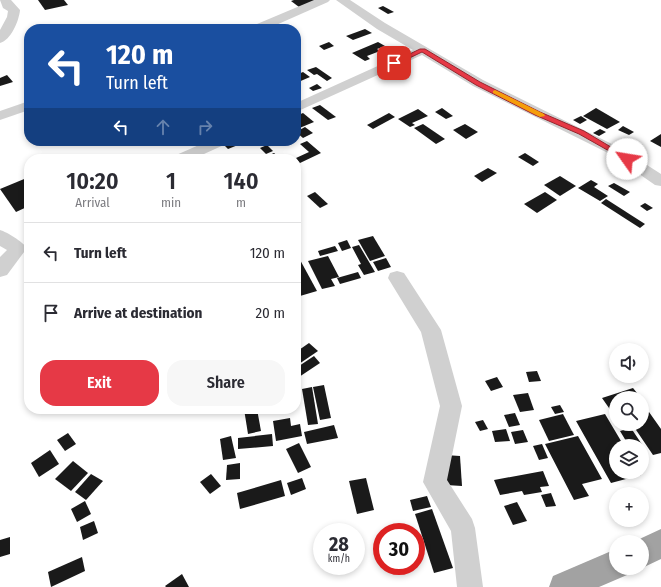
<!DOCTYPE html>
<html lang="en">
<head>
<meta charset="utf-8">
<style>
  :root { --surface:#fff; --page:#f7f7f7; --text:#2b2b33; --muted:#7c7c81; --line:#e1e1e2; --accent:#e63946 }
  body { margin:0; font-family:"Fira Sans Condensed",sans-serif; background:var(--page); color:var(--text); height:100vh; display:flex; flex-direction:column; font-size:15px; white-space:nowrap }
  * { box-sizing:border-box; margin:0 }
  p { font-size:13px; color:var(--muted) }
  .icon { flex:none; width:22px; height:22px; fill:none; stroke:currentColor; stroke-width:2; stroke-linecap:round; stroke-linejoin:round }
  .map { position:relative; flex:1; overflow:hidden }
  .panel { position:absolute; left:24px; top:154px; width:277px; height:260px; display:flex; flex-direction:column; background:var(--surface); border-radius:16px; box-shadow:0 2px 6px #0003 }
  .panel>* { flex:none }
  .banner { position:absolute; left:24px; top:24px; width:277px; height:122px; border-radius:16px; box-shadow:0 2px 6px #0003; background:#1a4fa0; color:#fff; overflow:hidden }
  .controls { position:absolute; left:609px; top:343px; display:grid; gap:8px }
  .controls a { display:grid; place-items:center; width:40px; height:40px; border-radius:50%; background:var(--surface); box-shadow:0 2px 6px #0003; font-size:20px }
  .speed { position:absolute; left:313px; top:523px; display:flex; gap:8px; font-size:20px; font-weight:700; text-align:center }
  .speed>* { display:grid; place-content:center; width:52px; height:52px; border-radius:50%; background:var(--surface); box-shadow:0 2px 6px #0003; line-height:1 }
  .speed small { font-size:10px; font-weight:400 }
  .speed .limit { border:6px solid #d22; background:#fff; color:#111 }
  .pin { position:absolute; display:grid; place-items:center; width:34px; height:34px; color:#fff; margin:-17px; border-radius:8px; box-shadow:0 2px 6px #0006 }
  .me { position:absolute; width:44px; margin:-22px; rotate:302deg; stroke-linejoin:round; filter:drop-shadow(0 0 3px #0008) }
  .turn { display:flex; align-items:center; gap:14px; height:84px; padding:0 16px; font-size:18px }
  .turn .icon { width:52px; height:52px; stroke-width:2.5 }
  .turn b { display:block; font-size:28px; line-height:34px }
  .lanes { display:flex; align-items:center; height:38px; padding:0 16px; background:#0003; justify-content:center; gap:20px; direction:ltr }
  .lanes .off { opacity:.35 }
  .eta { display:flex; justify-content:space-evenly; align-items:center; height:68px; text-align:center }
  .eta b { font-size:24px; font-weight:600; line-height:28px }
  .action { display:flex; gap:8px; margin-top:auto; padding:8px 16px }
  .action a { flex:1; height:46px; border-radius:16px; background:var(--accent); color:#fff; font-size:16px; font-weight:600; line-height:46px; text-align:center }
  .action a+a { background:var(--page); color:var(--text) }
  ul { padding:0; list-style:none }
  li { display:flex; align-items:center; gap:12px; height:60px; padding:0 16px; border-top:1px solid var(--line) }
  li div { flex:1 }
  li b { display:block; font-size:15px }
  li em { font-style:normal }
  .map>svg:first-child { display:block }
  .building { fill:#1a1a1a }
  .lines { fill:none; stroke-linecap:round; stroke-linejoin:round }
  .minor { fill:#d0d0d0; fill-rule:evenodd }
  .trunk { fill:#a2a2a2; fill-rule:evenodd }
  .route { fill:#e63946; stroke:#96252e }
  .slow { fill:#f59e0b }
</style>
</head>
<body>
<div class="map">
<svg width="661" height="587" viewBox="0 0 661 587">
  <rect width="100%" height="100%" fill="#fff"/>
  <g class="building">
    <polygon points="38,0 64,0 68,5 45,10"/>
    <polygon points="294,0 317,0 299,7 291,1"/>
    <polygon points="383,6 394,12 388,14 378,8"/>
    <polygon points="365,29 372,33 353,40 346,36"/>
    <polygon points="329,42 334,46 324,50 319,46"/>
    <polygon points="378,42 385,46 377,49 380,51 367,56 370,59 365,61 352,53"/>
    <polygon points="316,67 332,78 327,81 317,74 314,75 307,70"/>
    <polygon points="303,72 310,77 296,83 296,75"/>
    <polygon points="7,75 13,82 0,86 0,78"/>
    <polygon points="317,84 322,88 313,91 309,88"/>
    <polygon points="320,105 336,117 328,120 312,108"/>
    <polygon points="442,108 453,116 446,119 435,112"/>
    <polygon points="596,108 620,122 607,129 583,116"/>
    <polygon points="418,109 428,116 412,123 415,125 410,127 398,119"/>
    <polygon points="303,113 314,122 297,129 296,116"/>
    <polygon points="389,113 395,117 373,129 367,125"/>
    <polygon points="581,116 587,120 580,124 573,120"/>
    <polygon points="423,124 445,139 436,144 414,128"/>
    <polygon points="465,124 478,132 466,139 453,130"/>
    <polygon points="623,126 634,132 629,135 618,130"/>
    <polygon points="305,127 313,133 303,138 296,132"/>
    <polygon points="600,129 606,132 599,136 593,133"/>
    <polygon points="661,134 661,147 650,141"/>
    <polygon points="233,141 248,141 228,149 224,145"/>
    <polygon points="307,141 321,153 300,163 296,158 309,152 300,144"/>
    <polygon points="267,145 273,151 266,154 260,148"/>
    <polygon points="274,153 280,158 270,159 267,156"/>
    <polygon points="525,153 539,162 533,166 518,157"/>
    <polygon points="488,168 497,173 482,182 474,176"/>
    <polygon points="560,176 576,186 560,196 544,185"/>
    <polygon points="29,177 29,206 16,212 0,189"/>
    <polygon points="591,180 598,184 594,187 608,196 600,201 578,188"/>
    <polygon points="614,183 630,192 624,196 608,186"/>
    <polygon points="315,192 328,204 320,208 307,196"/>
    <polygon points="545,192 557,200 537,213 524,204"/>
    <polygon points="606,199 645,224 640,228 601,203"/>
    <polygon points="645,203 653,208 647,211 640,206"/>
    <polygon points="373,236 385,256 370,261 358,240"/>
    <polygon points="347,240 351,248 342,251 338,243"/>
    <polygon points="359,245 375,272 364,275 358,265 361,264 352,247"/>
    <polygon points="335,246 338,251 320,256 318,251"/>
    <polygon points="328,256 339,277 331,279 335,286 322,289 308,261"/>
    <polygon points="299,258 317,291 300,296 296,289 296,259"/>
    <polygon points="386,258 391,267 378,271 373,262"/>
    <polygon points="358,272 361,278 340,284 337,278"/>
    <polygon points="309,343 318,351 296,366 296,352"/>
    <polygon points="314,356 320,363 296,379 296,368"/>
    <polygon points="537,371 541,381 529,382 526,372"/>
    <polygon points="497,377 503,387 491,391 485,381"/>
    <polygon points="324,385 331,418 320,420 313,387"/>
    <polygon points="312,387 318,424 308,425 302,389"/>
    <polygon points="633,388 641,398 616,398 616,418 602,398"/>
    <polygon points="528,393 534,410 520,412 513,395"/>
    <polygon points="560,405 564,412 555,414 551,407"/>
    <polygon points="244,409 257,409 261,431 248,434"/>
    <polygon points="649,412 661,429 661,453 653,455 632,424 642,424 642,415"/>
    <polygon points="515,413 520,425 509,427 504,415"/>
    <polygon points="563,414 574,435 549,441 539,420"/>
    <polygon points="605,414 624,446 616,446 616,472 639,472 641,475 611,483 576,421"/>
    <polygon points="290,418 291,426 300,424 302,436 276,441 273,421"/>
    <polygon points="483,420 488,429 480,431 475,422"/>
    <polygon points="334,425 338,438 307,444 304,432"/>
    <polygon points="631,428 643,446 648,455 642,456 642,446 629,446 620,431"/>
    <polygon points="506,429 510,441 495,442 492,431"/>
    <polygon points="523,430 528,442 515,444 511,432"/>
    <polygon points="68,433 76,444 65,451 57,440"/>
    <polygon points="272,434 273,446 238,449 238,438"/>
    <polygon points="231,436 236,458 223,460 220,439"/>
    <polygon points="578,436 602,479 582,484 589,496 574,500 545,444"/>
    <polygon points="299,443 311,467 298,473 286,449"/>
    <polygon points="542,444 548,458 539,460 533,446"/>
    <polygon points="50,450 59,464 39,477 31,463"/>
    <polygon points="445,455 460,456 462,486 446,485"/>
    <polygon points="73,461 88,473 71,491 55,479"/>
    <polygon points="240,463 240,479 226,480 227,465"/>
    <polygon points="543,471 549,486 540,487 542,492 524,495 522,491 500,495 494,480"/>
    <polygon points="91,474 103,481 86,500 75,492"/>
    <polygon points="211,474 221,486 210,494 200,482"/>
    <polygon points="302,478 306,489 291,495 287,483"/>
    <polygon points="366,478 374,510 357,514 349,481"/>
    <polygon points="281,480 285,496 240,509 237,493"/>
    <polygon points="551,493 556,506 546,507 541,495"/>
    <polygon points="427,496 431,507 413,511 410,500"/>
    <polygon points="85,501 91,514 77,522 71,509"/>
    <polygon points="517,502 527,521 513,525 504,506"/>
    <polygon points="432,509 453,568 434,573 415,514"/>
    <polygon points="94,521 98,533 83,540 80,527"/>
    <polygon points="10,537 10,554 0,557 0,540"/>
    <polygon points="82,557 85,571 51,587 48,572"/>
    <polygon points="182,574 189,587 166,587 165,586"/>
  </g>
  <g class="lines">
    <g class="minor">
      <path d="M0 0H11L20 10C19 21 11 40 0 43V30L7 17 8 11 3 8Z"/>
      <polygon points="314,0 330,0 328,2 267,29 250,29 252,26"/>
      <polygon points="336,0 350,0 385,23 483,80 622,149 661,174 661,186 655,185 612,155 473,86 422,55 296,112 296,103 413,50 377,29"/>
      <polygon points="29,101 29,110 0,120 0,111"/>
      <polygon points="208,141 229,141 226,144 193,159 172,159 174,156"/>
      <path d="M0 230C7 232 23 242 27 248L7 275 0 277V257L7 250 0 246Z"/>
      <polygon points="397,271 404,273 441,330 462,406 447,480 472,519 475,528 483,587 457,587 451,531 423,482 440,406 421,332 388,278 390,273"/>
    </g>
    <g class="trunk">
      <polygon points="661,529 661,559 642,568 642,542 633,542"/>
      <polygon points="616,549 616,568 629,568 627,575 599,587 549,587 553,576"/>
    </g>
  </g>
  <polygon class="route" points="420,49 425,49 480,82 540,112 584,131 631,159 630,160 625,160 579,134 535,115 476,85 422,52 397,64 391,63"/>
  <polygon class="slow" points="495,90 544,114 545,116 540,117 493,93 493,91"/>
</svg>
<div class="controls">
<a><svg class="icon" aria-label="sound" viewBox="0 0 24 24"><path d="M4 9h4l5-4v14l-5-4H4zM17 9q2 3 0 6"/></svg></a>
<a><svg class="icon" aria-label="search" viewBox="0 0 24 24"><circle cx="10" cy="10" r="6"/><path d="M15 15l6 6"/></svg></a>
<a><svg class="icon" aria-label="layers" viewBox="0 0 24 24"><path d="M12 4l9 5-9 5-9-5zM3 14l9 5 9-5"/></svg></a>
<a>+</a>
<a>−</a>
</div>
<div class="speed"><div>28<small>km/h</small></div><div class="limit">30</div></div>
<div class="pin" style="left:394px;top:63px;background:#d93025"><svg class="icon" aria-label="arrive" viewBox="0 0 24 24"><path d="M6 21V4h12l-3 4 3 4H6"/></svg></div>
<svg class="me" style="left:627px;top:159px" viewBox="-20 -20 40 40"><circle r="19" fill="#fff"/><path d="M0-13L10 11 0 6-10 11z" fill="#e63946"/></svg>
<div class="banner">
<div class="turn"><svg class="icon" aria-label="left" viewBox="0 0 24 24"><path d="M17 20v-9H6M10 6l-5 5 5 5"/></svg><div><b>120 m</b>Turn left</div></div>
<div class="lanes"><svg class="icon" aria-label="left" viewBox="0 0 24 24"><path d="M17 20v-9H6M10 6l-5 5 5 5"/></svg><svg class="icon off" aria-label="ahead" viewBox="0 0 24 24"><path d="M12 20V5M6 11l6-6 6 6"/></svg><svg class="icon off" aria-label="right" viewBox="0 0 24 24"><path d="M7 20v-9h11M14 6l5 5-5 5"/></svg></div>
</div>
<section class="panel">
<div class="eta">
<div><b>10:20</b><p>Arrival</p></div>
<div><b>1</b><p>min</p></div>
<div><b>140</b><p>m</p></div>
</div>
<ul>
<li><svg class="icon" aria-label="left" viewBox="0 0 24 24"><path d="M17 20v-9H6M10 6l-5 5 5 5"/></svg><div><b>Turn left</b></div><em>120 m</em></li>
<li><svg class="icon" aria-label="arrive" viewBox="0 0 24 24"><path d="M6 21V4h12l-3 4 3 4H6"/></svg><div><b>Arrive at destination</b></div><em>20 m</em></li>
</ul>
<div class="action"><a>Exit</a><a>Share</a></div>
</section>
</div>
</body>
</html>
